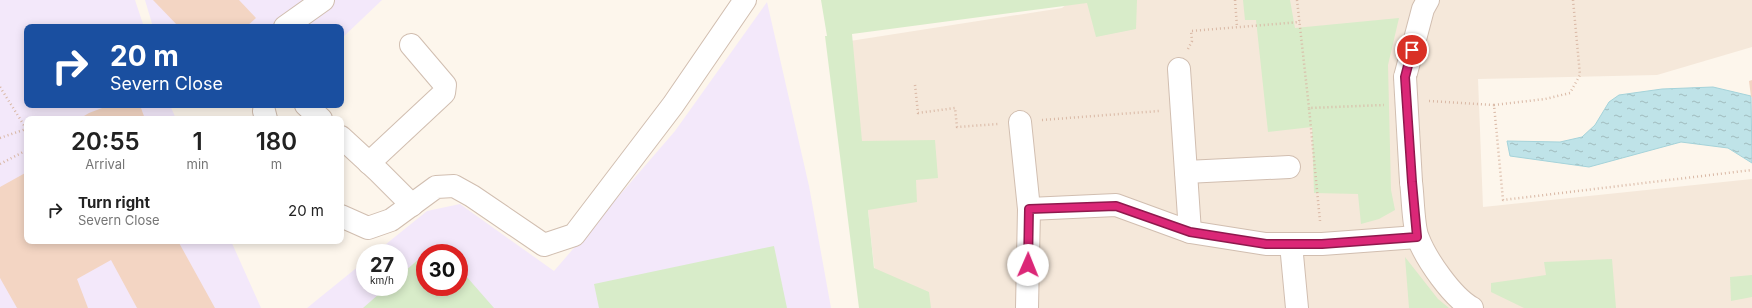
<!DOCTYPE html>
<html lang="en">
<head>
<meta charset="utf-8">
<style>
  :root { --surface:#fff; --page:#f6f6f6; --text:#222; --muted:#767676 }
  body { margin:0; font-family:Inter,sans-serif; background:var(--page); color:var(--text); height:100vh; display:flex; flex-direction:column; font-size:15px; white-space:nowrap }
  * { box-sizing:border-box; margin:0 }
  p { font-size:13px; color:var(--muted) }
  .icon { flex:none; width:22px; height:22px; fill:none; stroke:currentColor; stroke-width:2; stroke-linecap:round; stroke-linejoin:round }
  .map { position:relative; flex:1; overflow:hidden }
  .sheet { position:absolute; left:24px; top:116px; width:320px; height:128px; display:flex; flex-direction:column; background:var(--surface); border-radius:8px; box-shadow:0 2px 10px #0003 }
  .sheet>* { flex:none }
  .guide { position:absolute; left:24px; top:24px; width:320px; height:84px; border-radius:8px; box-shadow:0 2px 10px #0003; background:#1a4fa0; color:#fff; overflow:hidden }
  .speed { position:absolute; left:356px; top:244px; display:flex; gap:8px; font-size:20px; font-weight:700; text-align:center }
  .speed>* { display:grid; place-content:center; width:52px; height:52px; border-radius:50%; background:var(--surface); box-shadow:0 2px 10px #0003; line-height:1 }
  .speed small { font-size:10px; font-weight:400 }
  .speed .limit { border:6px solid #d22; background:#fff; color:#111 }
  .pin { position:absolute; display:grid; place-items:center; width:34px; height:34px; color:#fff; margin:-17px; border:2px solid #fff; border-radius:50%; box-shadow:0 1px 4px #0007 }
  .me { position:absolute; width:44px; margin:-22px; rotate:1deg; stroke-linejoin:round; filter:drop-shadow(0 0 3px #0008) }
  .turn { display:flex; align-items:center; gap:14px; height:84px; padding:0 20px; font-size:18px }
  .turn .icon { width:52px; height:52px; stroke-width:2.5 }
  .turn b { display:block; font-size:28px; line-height:34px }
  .eta { display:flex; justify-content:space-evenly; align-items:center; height:68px; text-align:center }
  .eta b { font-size:24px; font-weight:600; line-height:28px }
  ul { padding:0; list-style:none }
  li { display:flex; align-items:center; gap:12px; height:52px; padding:0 20px }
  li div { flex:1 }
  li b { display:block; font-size:15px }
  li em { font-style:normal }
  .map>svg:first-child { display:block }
  .residential { fill:#f5e8da }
  .education { fill:#f3e8fa; fill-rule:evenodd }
  .grass { fill:#d8ecc9 }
  .water { fill:url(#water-ripples); stroke:#a5d3da }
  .building { fill:#f3d5c3 }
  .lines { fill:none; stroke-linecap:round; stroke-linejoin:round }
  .minor-casing { stroke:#d1beb0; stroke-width:24 }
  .path { stroke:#d9b8a5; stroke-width:2.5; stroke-dasharray:1 3; stroke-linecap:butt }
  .minor { stroke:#fff; stroke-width:22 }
  .minor-bridge-casing { stroke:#d1beb0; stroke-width:24; stroke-linecap:butt }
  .minor-bridge { stroke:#fff; stroke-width:22 }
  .route-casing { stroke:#8e194d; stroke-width:10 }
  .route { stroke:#db2777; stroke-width:7 }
</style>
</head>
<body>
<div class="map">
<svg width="1752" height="308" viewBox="0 0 1752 308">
  <defs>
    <pattern id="water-ripples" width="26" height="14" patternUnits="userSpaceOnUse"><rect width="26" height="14" fill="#bfe3e8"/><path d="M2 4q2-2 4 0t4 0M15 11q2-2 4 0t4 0" fill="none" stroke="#a0bbbe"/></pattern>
  </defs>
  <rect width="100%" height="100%" fill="#fdf6ec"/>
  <polygon class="residential" points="1072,0 1752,0 1752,47 1657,75 1478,79 1483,207 1752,179 1752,308 882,308 874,266 850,41 1062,8"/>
  <g class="education">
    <polygon points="0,0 135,0 144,27 27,27 27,105 170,105 176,119 27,119 27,241 231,241 261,308 0,308"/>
    <polygon points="145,0 382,0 341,39 341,27 153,27"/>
    <path d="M767 2 809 186 831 308H307L365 261V287H399V253H375L427 211 460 204 554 271 675 131ZM425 253H459V287H425Z"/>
  </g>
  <g class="grass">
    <polygon points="821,0 1137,0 1136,29 1096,37 1087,3 852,34 862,141 935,140 938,178 916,180 917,202 868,210 874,268 929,292 931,308 859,308 825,36 827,36"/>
    <polygon points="1243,0 1290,0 1295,28 1399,18 1388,65 1391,190 1395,210 1379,219 1361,224 1358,194 1314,193 1312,127 1268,132 1256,20 1245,20"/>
    <polygon points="774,246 787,308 599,308 594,284"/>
    <polygon points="425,254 425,287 459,287 459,268 494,308 363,308 387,287 399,287 399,276"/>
    <polygon points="1405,257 1438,299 1449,308 1409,308"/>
    <polygon points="1612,259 1616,308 1524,308 1491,292 1491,283 1546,275 1544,262"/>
    <polygon points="1752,275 1752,297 1731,301 1730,277"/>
  </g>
  <polygon class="water" points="1713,87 1751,96 1752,163 1728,148 1681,142 1589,167 1510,156 1507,141 1560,142 1582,137 1595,125 1609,102 1619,95 1662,89"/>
  <g class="building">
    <polygon points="153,0 239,0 256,18 246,27 179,27"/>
    <polygon points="1752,80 1752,97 1751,97 1749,81"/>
    <polygon points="110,105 133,105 141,108 145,119 79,119 89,113"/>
    <polygon points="27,172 27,241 178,241 215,308 137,308 111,260 77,279 88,308 17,308 0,278 0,187"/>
  </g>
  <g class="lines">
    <g class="minor-casing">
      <g id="minor">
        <polyline points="285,27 323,0"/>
        <polyline points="1179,69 1190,232"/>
        <polyline points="1405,77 1423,9 1428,0"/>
        <polyline points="306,105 321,119"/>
        <polyline points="264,111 266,119"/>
        <polyline points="1020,122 1029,209 1027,308"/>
        <polyline points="341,137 379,172 412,205"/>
        <polyline points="369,163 444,93 445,85 411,45"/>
        <polyline points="1186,172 1289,167"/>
        <path d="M1411 182C1413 195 1413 227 1418 238 1426 259 1452 297 1472 308"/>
        <polyline points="1029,209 1116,205 1190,232 1266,244 1322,244 1417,237"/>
        <polyline points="341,216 368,228 391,220 436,187 454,186 472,196 544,245 574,235 673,105 745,0"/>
        <polyline points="1291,244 1297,308"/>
      </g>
    </g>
    <g class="path">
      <polyline points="1235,0 1237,27"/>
      <polyline points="1297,0 1309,108"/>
      <polyline points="1188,49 1192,41 1191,31 1300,22"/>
      <polyline points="915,85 918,113 955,108 957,127 998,124"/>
      <polyline points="0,87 27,130"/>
      <polyline points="1429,101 1494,105 1503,200 1752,170"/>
      <polyline points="1494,105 1545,99 1570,93 1580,75 1573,0"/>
      <polyline points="1042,120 1159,111"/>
      <polyline points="0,138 26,129"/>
      <polyline points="0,164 27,150"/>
      <polyline points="1320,221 1309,108 1384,105"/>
    </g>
    <use href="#minor" class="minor"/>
    <g class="minor-bridge-casing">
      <polyline id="minor-bridge" points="1405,77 1411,182"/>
    </g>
    <use href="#minor-bridge" class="minor-bridge"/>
  </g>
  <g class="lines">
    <g class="route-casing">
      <polyline id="route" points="1028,265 1029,209 1116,206 1190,232 1266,244 1322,244 1417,237 1412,182 1405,77 1412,50"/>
    </g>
    <use href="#route" class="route"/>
  </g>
</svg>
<div class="speed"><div>27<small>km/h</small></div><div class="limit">30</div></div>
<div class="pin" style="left:1412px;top:50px;background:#d93025"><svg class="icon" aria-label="arrive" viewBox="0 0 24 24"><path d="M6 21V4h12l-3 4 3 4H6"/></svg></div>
<svg class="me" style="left:1028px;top:265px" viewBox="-20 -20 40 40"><circle r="19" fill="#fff"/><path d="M0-13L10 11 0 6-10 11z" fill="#db2777"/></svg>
<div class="guide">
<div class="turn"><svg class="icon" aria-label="right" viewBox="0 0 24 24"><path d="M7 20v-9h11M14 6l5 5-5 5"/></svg><div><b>20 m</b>Severn Close</div></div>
</div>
<section class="sheet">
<div class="eta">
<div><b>20:55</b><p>Arrival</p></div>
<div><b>1</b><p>min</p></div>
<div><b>180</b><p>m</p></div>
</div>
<ul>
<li><svg class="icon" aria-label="right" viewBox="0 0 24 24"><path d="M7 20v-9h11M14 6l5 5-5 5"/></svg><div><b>Turn right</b><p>Severn Close</p></div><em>20 m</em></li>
</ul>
</section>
</div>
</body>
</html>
